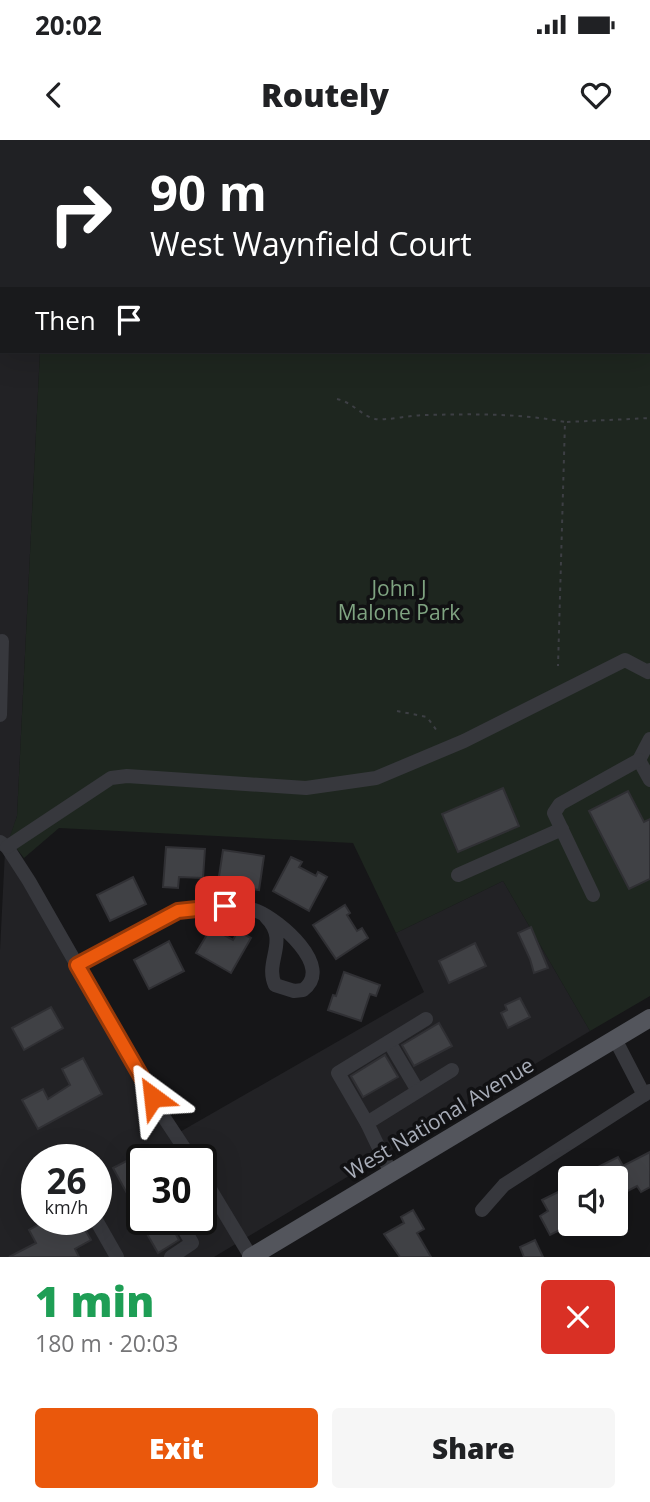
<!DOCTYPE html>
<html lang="en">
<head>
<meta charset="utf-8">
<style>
  :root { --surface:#fff; --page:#f6f6f6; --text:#202124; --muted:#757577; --accent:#ea580c }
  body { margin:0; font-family:"Open Sans",sans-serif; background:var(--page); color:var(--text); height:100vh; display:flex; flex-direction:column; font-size:26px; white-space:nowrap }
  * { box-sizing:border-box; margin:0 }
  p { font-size:23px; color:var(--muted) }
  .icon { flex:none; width:38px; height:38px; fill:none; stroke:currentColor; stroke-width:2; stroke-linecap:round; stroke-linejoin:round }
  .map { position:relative; height:1117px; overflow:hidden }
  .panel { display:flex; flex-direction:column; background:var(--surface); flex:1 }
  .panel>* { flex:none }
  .hud { position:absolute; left:0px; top:0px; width:651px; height:214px; box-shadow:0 7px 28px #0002; background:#202124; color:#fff; overflow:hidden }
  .fabs { position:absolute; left:558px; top:1026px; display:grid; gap:14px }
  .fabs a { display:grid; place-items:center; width:70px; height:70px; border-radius:7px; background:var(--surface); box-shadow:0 7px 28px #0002; font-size:35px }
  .speed { position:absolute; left:21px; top:1004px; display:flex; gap:14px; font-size:35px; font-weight:700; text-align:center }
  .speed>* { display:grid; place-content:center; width:91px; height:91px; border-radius:50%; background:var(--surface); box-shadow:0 7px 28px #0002; line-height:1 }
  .speed small { font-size:18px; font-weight:400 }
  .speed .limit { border:4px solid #111; border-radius:10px; background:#fff; color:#111 }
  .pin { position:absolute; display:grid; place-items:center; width:60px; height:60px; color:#fff; margin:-30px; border-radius:14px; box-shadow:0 4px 10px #0006 }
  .me { position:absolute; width:77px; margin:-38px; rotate:330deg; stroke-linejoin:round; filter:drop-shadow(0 0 5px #0008) }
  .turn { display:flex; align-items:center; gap:24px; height:147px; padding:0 35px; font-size:32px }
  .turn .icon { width:91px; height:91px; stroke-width:2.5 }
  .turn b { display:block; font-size:49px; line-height:60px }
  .then { display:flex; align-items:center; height:66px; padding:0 35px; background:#0003; gap:14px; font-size:26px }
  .round { display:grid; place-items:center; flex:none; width:74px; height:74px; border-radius:7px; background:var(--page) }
  .head { display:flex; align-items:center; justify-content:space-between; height:119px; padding:0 35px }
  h1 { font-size:42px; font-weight:800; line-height:52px; color:#1e9e55 }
  .button { display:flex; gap:14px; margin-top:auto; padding:14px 35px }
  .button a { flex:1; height:80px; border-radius:7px; background:var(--accent); color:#fff; font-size:28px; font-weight:800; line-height:80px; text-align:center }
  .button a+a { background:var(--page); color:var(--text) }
  .status { display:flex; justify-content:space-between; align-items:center; height:49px; padding:0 35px; background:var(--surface); direction:ltr }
  .status svg { height:19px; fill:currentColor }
  header { display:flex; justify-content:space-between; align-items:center; height:91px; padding:0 35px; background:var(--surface); font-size:32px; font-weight:800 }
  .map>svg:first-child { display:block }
  .built { fill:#222225; fill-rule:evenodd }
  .green { fill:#1e261f }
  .building { fill:#404145; stroke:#303034; stroke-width:2 }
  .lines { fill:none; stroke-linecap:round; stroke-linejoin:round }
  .path { stroke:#3d3f44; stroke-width:2; stroke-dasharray:3.5 5; stroke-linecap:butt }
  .minor { stroke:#37383d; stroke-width:14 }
  .major { stroke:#53555c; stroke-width:18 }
  .route-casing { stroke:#983908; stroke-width:18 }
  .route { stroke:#ea580c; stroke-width:12 }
  .labels { text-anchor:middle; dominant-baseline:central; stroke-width:7; stroke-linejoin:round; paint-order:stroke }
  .park-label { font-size:21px; fill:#7fa381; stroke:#111113 }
  .street-label { font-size:21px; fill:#a8adb8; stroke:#111113 }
</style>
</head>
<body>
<div class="status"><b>20:02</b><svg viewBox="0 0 49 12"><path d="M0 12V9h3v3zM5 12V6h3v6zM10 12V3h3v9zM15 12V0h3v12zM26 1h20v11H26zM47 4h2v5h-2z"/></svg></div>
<header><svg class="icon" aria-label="back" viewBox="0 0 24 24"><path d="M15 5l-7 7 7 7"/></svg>Routely<svg class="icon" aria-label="heart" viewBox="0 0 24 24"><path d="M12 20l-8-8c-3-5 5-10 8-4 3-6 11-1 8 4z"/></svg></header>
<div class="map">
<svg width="650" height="1117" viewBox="0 0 650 1117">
  <rect width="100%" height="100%" fill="#161618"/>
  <g class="built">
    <polygon points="0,202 2,212 40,212 17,676 7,707 0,702"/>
    <path d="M5 711 171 997 424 852 396 793 503 741 590 891 214 1117H0V810ZM37 1020H96V1080H37ZM142 1020H201V1080H142Z"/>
  </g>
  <polygon class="green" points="49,0 650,0 650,856 590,891 503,741 396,793 353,703 59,688 24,718 9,699 17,676 40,212 649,212 649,2 49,2"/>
  <g class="building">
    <polygon points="503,648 519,686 458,712 442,674"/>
    <polygon points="628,651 644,682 650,679 650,739 629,749 589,671"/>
    <polygon points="166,707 205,709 203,738 179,737 178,748 163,747"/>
    <polygon points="223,710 264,716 259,750 218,743"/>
    <polygon points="291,717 302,722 299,727 316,736 318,732 327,737 309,771 273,751"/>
    <polygon points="133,737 146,764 110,781 97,755"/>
    <polygon points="345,765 350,773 347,775 357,791 362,788 368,798 336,819 313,785"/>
    <polygon points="531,787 548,828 534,833 530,819 518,793"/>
    <polygon points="211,788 233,800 238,791 251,798 231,833 196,813"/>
    <polygon points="169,801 184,831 149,849 134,820"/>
    <polygon points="475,803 486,826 449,843 439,821"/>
    <polygon points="344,832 380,845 376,856 370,854 361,881 328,870 333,855 336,856"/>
    <polygon points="520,858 530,877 508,888 501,873 507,870 505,865"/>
    <polygon points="51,867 63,888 24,910 12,888"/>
    <polygon points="439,883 452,906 414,926 402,905"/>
    <polygon points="385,915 398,937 363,957 351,936"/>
    <polygon points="83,918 102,954 38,989 22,960 43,949 48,959 70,945 62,929"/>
    <polygon points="650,1012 650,1047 641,1052 637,1046 616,1057 616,1038 601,1038 596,1028 618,1017 623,1026"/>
    <polygon points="134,1017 142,1031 142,1050 129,1057 113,1028"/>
    <polygon points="564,1049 570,1061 570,1085 550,1095 540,1076 548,1071 542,1060"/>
    <polygon points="413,1070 424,1089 417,1093 431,1117 400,1117 384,1094 404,1083 401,1077"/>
    <polygon points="47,1080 86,1080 88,1086 84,1088 91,1100 75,1109 79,1117 9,1117 36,1103 29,1090"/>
    <polygon points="139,1080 168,1080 179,1100 158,1113"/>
    <polygon points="535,1100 543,1117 524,1117 520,1107"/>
  </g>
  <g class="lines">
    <g class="path">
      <path d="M337 259C352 262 362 276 375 279 384 281 412 275 424 275 471 274 519 273 565 282L558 526"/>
      <polyline points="567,282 650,278"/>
      <polyline points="397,571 427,577 437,591"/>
    </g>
    <g class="minor">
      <polyline points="649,7 650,7"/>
      <polyline points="649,64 650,64"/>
      <polyline points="0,575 2,501"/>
      <polyline points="650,599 639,620 650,640"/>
      <polyline points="0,702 7,707 29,741 165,979 192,1020"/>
      <polyline points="7,707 111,638 127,636 306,648 376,638 464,601 625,520 648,532 650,530"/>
      <polyline points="458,735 562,689"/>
      <polyline points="593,755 554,673 560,664 639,620"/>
      <path d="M77 826C106 810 163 772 192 768 212 766 238 764 257 771 279 780 335 827 303 850L294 851 275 845C264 821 290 801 266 777"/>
      <polyline points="615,899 644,955"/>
      <polyline points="389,902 418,951"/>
      <polyline points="367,983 452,930"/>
      <polyline points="391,1033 367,983 338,933 426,879"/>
      <polyline points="201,1034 251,1117"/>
      <polyline points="482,1070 504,1045 650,951"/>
      <polyline points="96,1080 117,1117"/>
      <polyline points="171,1117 192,1103 179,1080"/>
    </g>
    <polyline class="major" points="251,1117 650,878"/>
  </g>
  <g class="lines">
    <g class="route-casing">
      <polyline id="route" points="153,957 77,825 178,771 225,766"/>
    </g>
    <use href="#route" class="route"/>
  </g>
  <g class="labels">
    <g class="park-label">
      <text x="399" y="448">John J<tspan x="399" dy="24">Malone Park</tspan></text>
    </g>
    <g class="street-label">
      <text transform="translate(439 978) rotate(-31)">West National Avenue</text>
    </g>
  </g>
</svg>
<div class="fabs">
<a><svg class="icon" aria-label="sound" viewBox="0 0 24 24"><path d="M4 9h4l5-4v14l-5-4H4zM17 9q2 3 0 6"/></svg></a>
</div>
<div class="speed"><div>26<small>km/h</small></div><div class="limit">30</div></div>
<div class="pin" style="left:225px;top:766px;background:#d93025"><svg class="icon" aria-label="arrive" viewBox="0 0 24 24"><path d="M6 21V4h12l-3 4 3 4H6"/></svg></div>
<svg class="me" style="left:153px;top:957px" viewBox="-20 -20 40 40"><path d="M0-17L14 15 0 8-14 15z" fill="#ea580c" stroke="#fff" stroke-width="4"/></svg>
<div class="hud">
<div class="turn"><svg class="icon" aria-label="right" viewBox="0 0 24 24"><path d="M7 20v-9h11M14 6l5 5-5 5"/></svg><div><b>90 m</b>West Waynfield Court</div></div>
<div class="then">Then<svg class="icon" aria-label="arrive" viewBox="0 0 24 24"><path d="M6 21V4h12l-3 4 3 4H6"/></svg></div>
</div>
</div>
<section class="panel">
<div class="head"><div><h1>1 min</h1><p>180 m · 20:03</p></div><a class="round" style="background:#d93025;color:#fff"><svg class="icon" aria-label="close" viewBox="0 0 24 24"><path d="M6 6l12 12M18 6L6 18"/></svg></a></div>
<div class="button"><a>Exit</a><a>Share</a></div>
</section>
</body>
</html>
